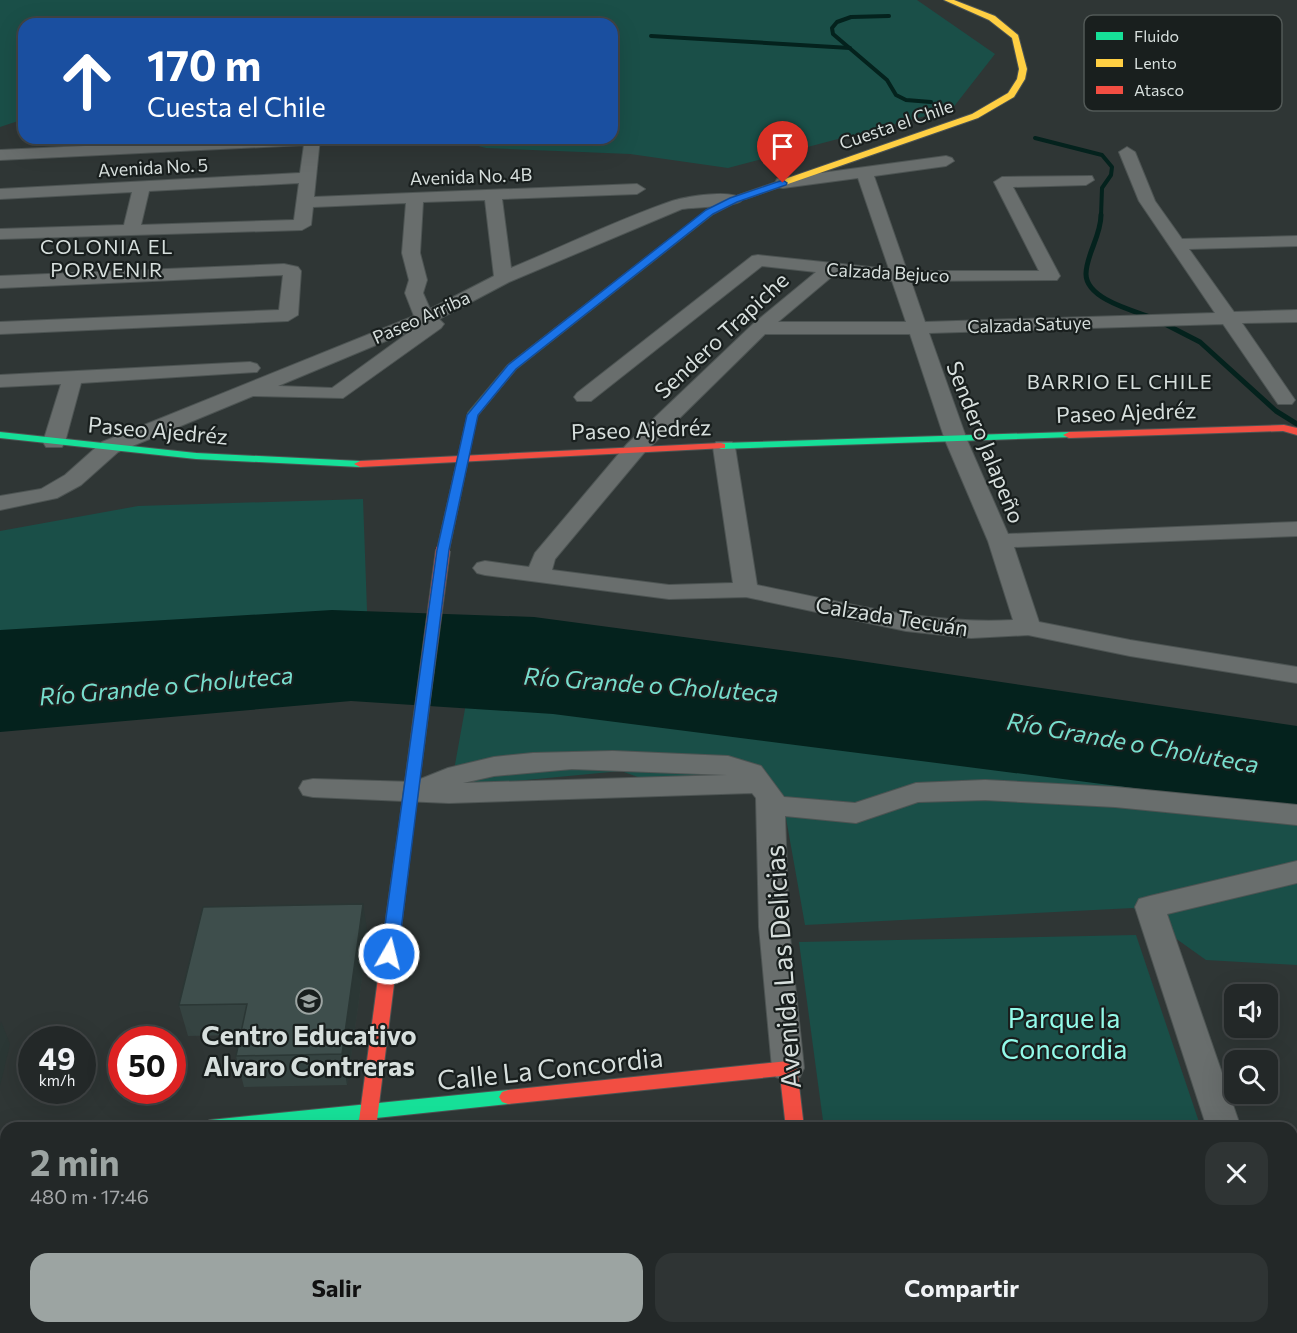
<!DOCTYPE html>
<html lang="es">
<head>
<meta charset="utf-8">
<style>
  :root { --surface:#232828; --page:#2f3434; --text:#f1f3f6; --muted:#a3a6a8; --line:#404445; --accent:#9ca4a2 }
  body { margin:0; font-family:Commissioner,sans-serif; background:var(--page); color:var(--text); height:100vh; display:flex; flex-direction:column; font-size:22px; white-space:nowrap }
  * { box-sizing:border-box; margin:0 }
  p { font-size:20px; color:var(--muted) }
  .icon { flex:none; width:33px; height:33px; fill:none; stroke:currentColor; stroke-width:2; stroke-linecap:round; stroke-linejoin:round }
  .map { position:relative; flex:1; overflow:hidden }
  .side { position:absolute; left:0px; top:1122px; width:1298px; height:212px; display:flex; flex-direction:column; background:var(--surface); border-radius:18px 18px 0 0; box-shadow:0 6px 24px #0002,0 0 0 2px var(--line) }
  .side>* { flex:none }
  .top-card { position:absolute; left:18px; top:18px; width:600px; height:126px; border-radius:18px; box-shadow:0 6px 24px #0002,0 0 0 2px var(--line); background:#1a4fa0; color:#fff; overflow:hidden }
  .controls { position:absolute; left:1224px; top:984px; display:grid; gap:12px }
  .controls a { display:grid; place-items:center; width:54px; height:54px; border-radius:12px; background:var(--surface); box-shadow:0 6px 24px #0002,0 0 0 2px var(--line); font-size:30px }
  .speed { position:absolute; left:18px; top:1026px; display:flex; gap:12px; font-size:30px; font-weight:700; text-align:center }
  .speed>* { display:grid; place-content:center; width:78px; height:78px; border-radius:50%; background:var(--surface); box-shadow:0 6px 24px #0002,0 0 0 2px var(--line); line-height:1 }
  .speed small { font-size:15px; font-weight:400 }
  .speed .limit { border:9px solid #d22; background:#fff; color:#111 }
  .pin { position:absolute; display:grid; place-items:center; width:51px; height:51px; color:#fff; margin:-62px -26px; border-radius:50% 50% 50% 0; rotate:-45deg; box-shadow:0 0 6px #0007 }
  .pin .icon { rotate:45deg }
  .me { position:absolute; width:66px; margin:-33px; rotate:8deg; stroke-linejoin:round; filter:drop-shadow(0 0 4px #0008) }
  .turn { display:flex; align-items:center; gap:21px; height:126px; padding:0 30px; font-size:27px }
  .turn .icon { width:78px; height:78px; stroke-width:2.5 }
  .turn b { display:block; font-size:42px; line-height:51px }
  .round { display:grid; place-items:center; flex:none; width:63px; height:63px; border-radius:18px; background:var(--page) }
  .head { display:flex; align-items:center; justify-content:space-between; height:102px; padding:0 30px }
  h1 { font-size:36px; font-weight:700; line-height:45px; color:var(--accent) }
  .cta { display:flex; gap:12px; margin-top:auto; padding:12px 30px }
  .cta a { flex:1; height:69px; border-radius:18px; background:var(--accent); color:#111; font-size:24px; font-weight:700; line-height:69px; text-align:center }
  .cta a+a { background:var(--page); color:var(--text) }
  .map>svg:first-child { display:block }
  .green { fill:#1a4f48 }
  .water { fill:#04221d }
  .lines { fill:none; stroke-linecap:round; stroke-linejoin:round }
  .stream-far1 { stroke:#04221d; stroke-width:4 }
  .stream { stroke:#04221d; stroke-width:5 }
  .street-casing { stroke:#4d5453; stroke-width:2 }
  .fast-casing { stroke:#4d5453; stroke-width:2 }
  .slow-casing { stroke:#4d5453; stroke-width:2 }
  .jam-casing { stroke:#4d5453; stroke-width:2 }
  .street { fill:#696e6d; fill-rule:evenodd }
  .fast { fill:#16e098; fill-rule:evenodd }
  .slow { fill:#ffcf43; fill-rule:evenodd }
  .jam { fill:#f24e42; fill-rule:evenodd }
  .jam-bridge-casing { stroke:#4d5453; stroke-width:16; stroke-linecap:butt }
  .jam-bridge { stroke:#f24e42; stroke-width:14 }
  .wall { fill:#354341 }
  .shaded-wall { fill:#2b3735 }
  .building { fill:#3e4e4c; stroke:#2b3735; stroke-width:1.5 }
  .route { fill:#1a73e8; stroke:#114b97; stroke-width:1.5 }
  .labels { text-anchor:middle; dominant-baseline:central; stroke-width:4.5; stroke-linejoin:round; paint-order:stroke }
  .far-street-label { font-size:18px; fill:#d7dfdd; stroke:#191f1e }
  .far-neighbourhood-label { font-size:20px; letter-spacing:1.5px; fill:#d7dfdd; stroke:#191f1e }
  .street-label { font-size:22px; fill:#d7dfdd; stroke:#191f1e }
  .water-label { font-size:24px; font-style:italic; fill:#77decd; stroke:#191f1e }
  .near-street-label { font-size:27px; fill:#d7dfdd; stroke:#191f1e }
  .near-park-label { font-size:27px; fill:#93fae9; stroke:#191f1e }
  .near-poi-label { font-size:27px; font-weight:bold; fill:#d7dfdd; stroke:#191f1e }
  .key { fill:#191f1e; stroke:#525957; stroke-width:1.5 }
  .key-label { font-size:16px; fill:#d7dfdd }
</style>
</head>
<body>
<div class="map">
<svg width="1297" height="1333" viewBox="0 0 1297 1333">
  <rect width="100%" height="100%" fill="#2f3635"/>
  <g class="green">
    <polygon points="0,0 917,0 995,54 952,109 728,168 630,154 486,148 447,138 612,138 612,24 24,24 24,119 0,127"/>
    <polygon points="363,499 368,638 0,675 0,531 138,506"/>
    <polygon points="470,681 1297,790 1297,965 1206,960 1133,908 805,925 784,807 743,789 666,787 621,771 451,787"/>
    <polygon points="1136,935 1201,1128 824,1128 799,942"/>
  </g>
  <polygon class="water" points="332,610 534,617 840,658 1297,726 1297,809 553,714 351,701 0,732 0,630"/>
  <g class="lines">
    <g class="stream-far1">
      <polyline points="889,16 851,17 837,22 832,28 833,34 887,80 896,95 906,100 931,102"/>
      <polyline points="651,36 850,48"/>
      <polyline points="1035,138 1102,155 1112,167 1111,175 1102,188 1101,216"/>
    </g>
    <g class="stream">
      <path d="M1101 215C1101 236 1086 255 1086 274 1086 299 1134 311 1153 318"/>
      <polyline points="1163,323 1200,342 1276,411 1297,424"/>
    </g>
    <g class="street-casing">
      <g id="street">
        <path d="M255 138H320L314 197 637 184 645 189 637 194 502 199 511 268C564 246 617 220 672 201 685 197 734 188 742 200 736 207 695 207 682 209L509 282 439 319 444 324 441 328 343 398 253 396 118 452 81 485 57 498 0 510V496L41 489 65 475 102 442 414 316 405 293 409 280 402 253 406 203 313 207 311 225 302 230 0 239V229L124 225 132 192 0 199V189L300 173 304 145 0 160V150ZM299 183 294 220 141 225 149 191ZM485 200 494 276 430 309 423 293 427 280 420 253 423 202ZM412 330 332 388 278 386Z"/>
        <path d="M1127 147 1135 152 1155 201 1182 239 1297 236V246L1189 249 1234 312 1297 310V322L1242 323 1295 400 1292 404H1278L1223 324 929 333 967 440 1008 534 1297 522V536L1014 547 1039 622 1130 640 1297 667V683L1130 656 1028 635 971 638 906 631 746 597 669 599 485 575 477 573 473 568 477 563 485 561 529 567 535 553 627 444 753 324 816 272 762 266 591 401H577L574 397 577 393 752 256 758 255 889 269 858 178 783 188 777 187 775 183 777 179 946 156 952 158 954 161 946 166 874 176 907 271H1039L994 182 1002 177 1092 176 1094 180 1086 185 1013 187 1060 276 1057 280 911 281 925 322 1215 313 1139 201 1119 152ZM835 274 892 281 906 322H778ZM765 334H910L945 440 988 541 1013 620C926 625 842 602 757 585L735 447 732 442H716L713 447 733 583 669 585 552 570 555 559 643 454Z"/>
        <polygon points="284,264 298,267 301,271 298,315 288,321 0,334 0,322 279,310 283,275 0,288 0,276"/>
        <polygon points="250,362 257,364 260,368 257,372 81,383 65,442 62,447 46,447 43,442 61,384 0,387 0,375"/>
        <path d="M613 751 728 756 761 766 784 797 855 803 916 783 985 780 1115 787 1297 805V825L1115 807 985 800 918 802 856 823 785 816 789 927 804 1068 800 1077 788 1081 776 1077 772 1068 759 927 756 798 752 793 449 803 313 797 303 795 299 788 303 781 313 779 413 782 448 768 494 757 533 753ZM572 769 727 775 463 783 494 776Z"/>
        <polygon points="1297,861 1297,883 1167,914 1241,1128 1207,1128 1135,907 1139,899 1150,896"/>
        <polygon points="801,1328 839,1328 840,1333 802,1333"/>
      </g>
    </g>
    <g class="fast-casing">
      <g id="fast">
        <polygon points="739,195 746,197 713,214 516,369 477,416 449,550 443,554 439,553 437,550 468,413 508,365 707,210"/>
        <polygon points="0,432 196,453 360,461 366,464 360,467 196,459 0,438"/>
        <polygon points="1069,432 1073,433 1073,437 721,449 715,446 721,443"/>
        <polygon points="508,1090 514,1092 517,1097 514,1102 508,1104 282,1128 201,1128 204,1123 210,1120"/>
        <polygon points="1292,1318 1297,1320 1297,1333 1283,1333 1282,1328 1292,1328"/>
        <polygon points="334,1328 354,1328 353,1333 333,1333"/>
      </g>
    </g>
    <g class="slow-casing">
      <g id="slow">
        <polygon points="944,0 954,0 995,16 1018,35 1027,69 1025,79 1014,97 978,118 745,199 739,199 739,195 972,114 1008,93 1017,79 1019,69 1012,38 989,20"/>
        <polygon points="407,815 412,816 414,820 404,904 402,908 396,910 390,908 388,904 400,820 402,816"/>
        <polygon points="6,1141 6,1157 0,1158 0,1142"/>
        <polygon points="1297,1207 1297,1223 1292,1224 1292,1208"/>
      </g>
    </g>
    <g class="jam-casing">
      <g id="jam">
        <polygon points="1284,425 1297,428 1297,435 1283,431 1069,438 1063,435 1069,432"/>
        <polygon points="721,443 725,444 725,448 360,467 354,464 360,461"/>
        <polygon points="396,898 402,900 404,904 376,1128 358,1128 388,904 390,900"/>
        <polygon points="788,1061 794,1063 797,1068 804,1128 786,1128 780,1076 508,1104 502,1102 499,1097 502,1092 508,1090"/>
      </g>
    </g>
    <use href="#street" class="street"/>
    <use href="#fast" class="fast"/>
    <use href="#slow" class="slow"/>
    <use href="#jam" class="jam"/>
    <g class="jam-bridge-casing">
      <polyline id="jam-bridge" points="407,820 443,550"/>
    </g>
    <use href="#jam-bridge" class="jam-bridge"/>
  </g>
  <g class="wall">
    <polygon points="368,935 347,1085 244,1087 236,1056 240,1035 188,1036 179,1005"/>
    <polygon points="577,1328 620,1328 577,1332"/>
  </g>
  <g class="shaded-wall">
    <polygon points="363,904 368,935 347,1085 342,1054"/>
    <polygon points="1,1021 10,1044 0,1086 0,1027"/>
  </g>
  <polygon class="building" points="363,904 342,1054 236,1056 247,1004 179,1005 203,907"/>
  <polygon class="route" points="783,180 787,183 786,185 737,202 713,214 516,369 478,415 449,550 398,954 395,959 384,959 381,954 437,550 467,415 508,365 706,210 730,198"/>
  <defs>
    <g id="school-ring" transform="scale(1.35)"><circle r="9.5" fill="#191f1e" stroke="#9ca4a2" stroke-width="1.5"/><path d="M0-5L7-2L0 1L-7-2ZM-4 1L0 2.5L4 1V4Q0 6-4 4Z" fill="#9ca4a2"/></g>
  </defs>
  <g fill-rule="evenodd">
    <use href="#school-ring" x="309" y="1001"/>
  </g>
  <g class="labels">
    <g class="far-street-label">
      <text transform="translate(896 124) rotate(-19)">Cuesta el Chile</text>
      <text transform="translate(153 167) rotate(-3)">Avenida No. 5</text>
      <text transform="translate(471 176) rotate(-2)">Avenida No. 4B</text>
      <text transform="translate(888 272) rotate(3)">Calzada Bejuco</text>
      <text transform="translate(421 317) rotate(-24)">Paseo Arriba</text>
      <text transform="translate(1029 324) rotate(-2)">Calzada Satuye</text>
    </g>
    <g class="far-neighbourhood-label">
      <text x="107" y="246">COLONIA EL<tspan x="107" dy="23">PORVENIR</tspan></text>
      <text x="1120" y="381">BARRIO EL CHILE</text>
    </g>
    <g class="street-label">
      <text transform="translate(721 335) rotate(-43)">Sendero Trapiche</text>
      <text transform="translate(1126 412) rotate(-2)">Paseo Ajedréz</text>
      <text transform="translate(641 429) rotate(-2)">Paseo Ajedréz</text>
      <text transform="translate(158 430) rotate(5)">Paseo Ajedréz</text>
      <text transform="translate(986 442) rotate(68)">Sendero Jalapeño</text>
      <text transform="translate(892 616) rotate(9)">Calzada Tecuán</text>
    </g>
    <g class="water-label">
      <text transform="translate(651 684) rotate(4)">Río Grande o Choluteca</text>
      <text transform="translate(166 685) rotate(-5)">Río Grande o Choluteca</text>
      <text transform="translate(1133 742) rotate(10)">Río Grande o Choluteca</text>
    </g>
    <g class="near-street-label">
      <text transform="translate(782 967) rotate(-94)">Avenida Las Delicias</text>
      <text transform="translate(550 1068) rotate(-6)">Calle La Concordia</text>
    </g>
    <g class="near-park-label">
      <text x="1064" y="1017">Parque la<tspan x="1064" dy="31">Concordia</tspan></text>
    </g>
    <g class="near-poi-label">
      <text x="309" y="1034">Centro Educativo<tspan x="309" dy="31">Alvaro Contreras</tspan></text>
    </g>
  </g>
  <rect x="1084" y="15" width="198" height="96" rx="9" class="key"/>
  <rect x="1096" y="32" width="27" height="8" fill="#16e098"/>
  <rect x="1096" y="59" width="27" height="8" fill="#ffcf43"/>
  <rect x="1096" y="86" width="27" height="8" fill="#f24e42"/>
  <g class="key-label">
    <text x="1134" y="42">Fluido</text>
    <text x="1134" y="69">Lento</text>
    <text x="1134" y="96">Atasco</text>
  </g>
</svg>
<div class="controls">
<a><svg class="icon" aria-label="sound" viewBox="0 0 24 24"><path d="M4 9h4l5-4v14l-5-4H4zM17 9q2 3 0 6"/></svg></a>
<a><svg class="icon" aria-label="search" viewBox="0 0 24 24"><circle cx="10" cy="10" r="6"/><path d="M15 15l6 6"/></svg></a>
</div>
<div class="speed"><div>49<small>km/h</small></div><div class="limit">50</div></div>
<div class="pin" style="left:783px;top:183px;background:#d93025"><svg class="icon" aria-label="arrive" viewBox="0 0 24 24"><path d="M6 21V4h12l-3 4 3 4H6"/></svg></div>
<svg class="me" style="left:389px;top:954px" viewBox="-20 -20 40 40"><circle r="17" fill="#1a73e8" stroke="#fff" stroke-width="3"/><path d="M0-11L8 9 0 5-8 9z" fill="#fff"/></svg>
<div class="top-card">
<div class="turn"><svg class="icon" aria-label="ahead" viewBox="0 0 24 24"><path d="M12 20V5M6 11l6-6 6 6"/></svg><div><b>170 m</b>Cuesta el Chile</div></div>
</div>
<section class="side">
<div class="head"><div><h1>2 min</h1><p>480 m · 17:46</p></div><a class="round"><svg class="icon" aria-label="close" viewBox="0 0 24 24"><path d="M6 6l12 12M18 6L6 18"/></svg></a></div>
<div class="cta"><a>Salir</a><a>Compartir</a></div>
</section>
</div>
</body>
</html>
